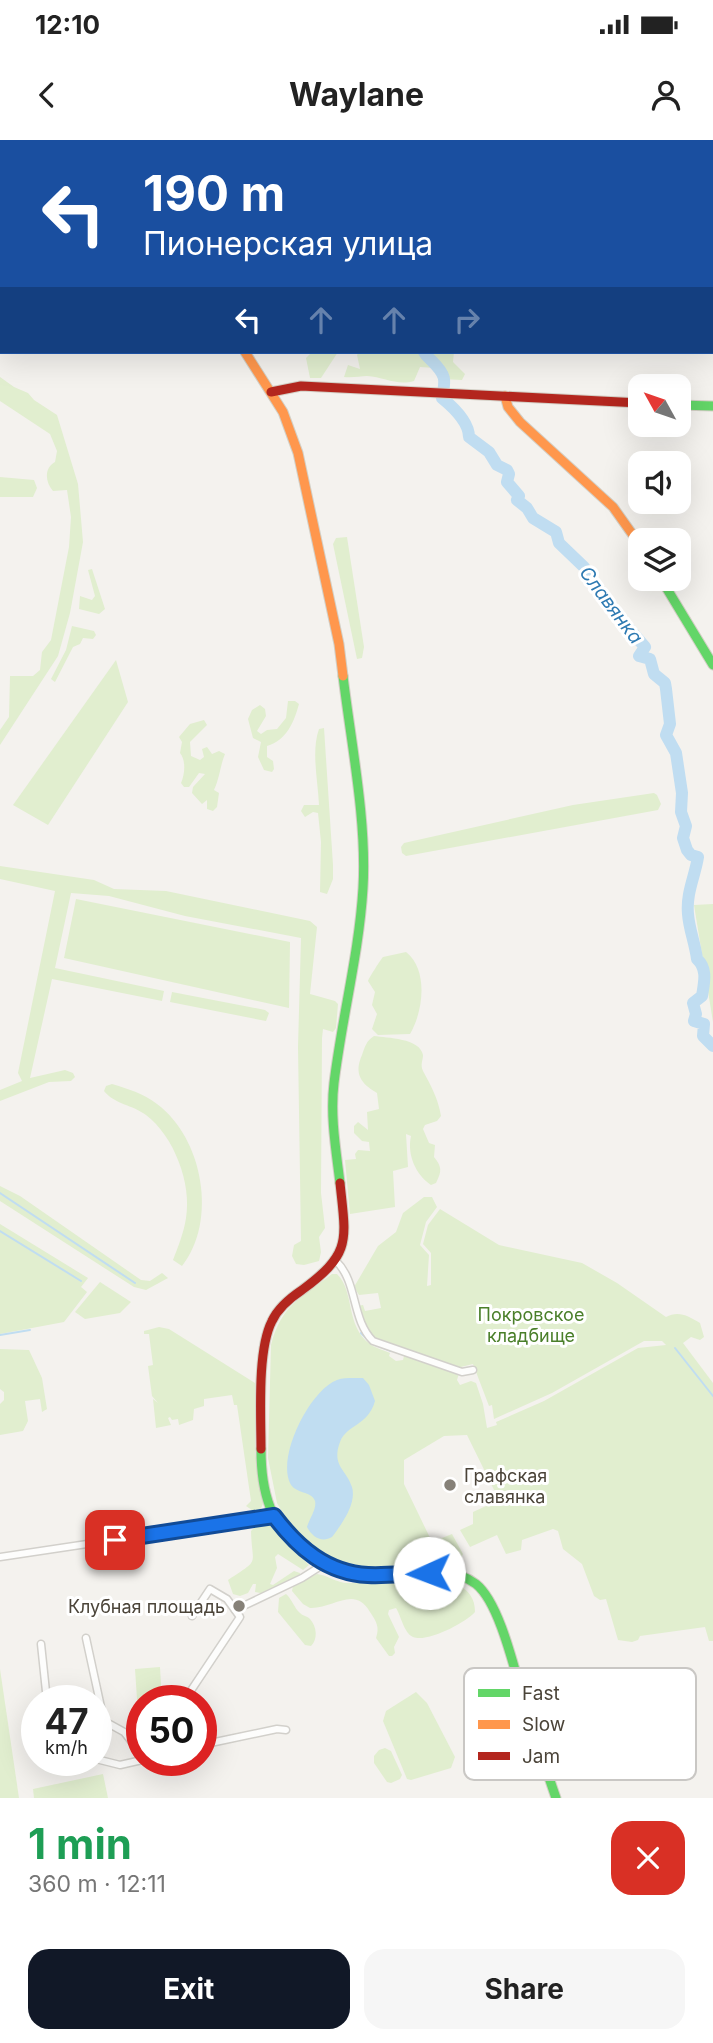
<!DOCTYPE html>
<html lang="en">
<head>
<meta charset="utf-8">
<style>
  :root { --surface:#fff; --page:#f6f6f6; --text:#222; --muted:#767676; --accent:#111827 }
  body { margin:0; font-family:Inter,sans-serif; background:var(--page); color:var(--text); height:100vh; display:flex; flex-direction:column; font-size:26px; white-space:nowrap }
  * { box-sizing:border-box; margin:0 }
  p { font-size:23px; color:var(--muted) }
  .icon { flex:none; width:38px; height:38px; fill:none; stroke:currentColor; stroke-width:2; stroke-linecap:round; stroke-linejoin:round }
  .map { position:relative; height:1658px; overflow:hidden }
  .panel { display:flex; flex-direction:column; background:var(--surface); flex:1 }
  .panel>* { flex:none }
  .top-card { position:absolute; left:0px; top:0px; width:714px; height:214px; box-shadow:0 7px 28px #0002; background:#1a4fa0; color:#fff; overflow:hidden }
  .needle { width:46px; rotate:310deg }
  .tools { position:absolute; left:628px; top:234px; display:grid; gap:14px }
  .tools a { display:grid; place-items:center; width:63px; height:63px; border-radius:14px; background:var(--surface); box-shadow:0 7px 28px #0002; font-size:35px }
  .speed { position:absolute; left:21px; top:1545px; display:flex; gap:14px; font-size:35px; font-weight:700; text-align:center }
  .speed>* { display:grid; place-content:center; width:91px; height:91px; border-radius:50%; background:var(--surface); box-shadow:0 7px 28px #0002; line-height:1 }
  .speed small { font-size:18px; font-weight:400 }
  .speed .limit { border:10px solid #d22; background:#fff; color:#111 }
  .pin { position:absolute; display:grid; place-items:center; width:60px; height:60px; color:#fff; margin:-30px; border-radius:14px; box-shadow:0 4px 10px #0006 }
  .me { position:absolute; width:77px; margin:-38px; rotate:268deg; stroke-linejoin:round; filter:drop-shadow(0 0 5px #0008) }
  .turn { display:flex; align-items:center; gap:24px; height:147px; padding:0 28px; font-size:32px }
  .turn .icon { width:91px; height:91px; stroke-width:2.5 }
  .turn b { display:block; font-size:49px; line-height:60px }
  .lanes { display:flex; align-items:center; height:66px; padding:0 28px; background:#0003; justify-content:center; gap:35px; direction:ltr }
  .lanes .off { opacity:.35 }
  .round { display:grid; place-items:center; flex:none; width:74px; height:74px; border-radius:21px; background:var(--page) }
  .headline { display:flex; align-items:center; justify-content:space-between; height:119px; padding:0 28px }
  h1 { font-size:42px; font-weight:700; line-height:52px; color:#1e9e55 }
  .cta { display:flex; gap:14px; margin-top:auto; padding:14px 28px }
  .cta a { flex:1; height:80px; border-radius:21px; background:var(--accent); color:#fff; font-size:28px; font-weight:700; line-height:80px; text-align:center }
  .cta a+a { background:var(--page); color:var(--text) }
  .status { display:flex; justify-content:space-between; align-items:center; height:49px; padding:0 35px; background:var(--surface); direction:ltr }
  .status svg { height:19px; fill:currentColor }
  header { display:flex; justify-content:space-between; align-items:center; height:91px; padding:0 28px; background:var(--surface); font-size:32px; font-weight:700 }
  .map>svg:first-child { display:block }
  .green { fill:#e1eecf; fill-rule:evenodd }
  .water { fill:#c0ddf1 }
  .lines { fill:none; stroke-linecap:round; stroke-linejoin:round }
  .stream { stroke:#c0ddf1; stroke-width:2 }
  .river { stroke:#c0ddf1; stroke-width:12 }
  .street-casing { stroke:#d2d0cb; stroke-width:9 }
  .fast-casing { stroke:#d3cfc5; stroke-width:11 }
  .slow-casing { stroke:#d3cfc5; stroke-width:11 }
  .jam-casing { stroke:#d3cfc5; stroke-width:11 }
  .street { stroke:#fdfdfc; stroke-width:6 }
  .fast { stroke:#63d668; stroke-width:9 }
  .slow { stroke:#ff974d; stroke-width:9 }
  .jam { stroke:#b3261e; stroke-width:9 }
  .rail-casing { stroke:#dbdbda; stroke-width:4.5 }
  .rail { stroke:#fff; stroke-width:2; stroke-dasharray:5; stroke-linecap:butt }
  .route-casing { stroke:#114b97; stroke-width:18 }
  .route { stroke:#1a73e8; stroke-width:12 }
  .poi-dot { fill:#868178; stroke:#fff; stroke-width:2.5 }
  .labels { text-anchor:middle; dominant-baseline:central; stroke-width:6; stroke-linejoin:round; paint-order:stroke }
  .park-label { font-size:18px; fill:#4a7f2a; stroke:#fff }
  .poi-label { font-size:18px; fill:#4b4439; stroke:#fff; text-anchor:start }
  .water-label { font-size:19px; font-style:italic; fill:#2e7ab2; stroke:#fff }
  .key { fill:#fff; stroke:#c9c7c4; stroke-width:2 }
  .key-label { font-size:19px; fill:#4b4439 }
</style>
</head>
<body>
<div class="status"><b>12:10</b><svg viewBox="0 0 49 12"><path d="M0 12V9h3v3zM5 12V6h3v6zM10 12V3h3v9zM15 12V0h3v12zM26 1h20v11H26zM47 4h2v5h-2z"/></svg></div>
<header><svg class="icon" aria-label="back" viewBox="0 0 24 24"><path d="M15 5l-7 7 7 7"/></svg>Waylane<svg class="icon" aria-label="person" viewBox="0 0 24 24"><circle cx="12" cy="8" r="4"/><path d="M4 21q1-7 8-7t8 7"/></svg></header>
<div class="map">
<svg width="713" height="1658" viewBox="0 0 713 1658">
  <rect width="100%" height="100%" fill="#f4f2ee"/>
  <g class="green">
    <polygon points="312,212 338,212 321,238 310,238 306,218"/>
    <path d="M359 212H454L453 222 465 234 462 240 442 239 435 228 420 227 414 241C397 246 384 237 367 236 360 236 353 238 344 237L348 225 360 229 357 215Z"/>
    <path d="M0 237 14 247 28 253 34 260 57 275 78 344 83 402 70 473 58 516 0 605V590L9 577 10 536H33L40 530 42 512 51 500 69 407 71 377 67 350 53 351C45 342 44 328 55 322L57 311 50 294 0 261Z"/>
    <polygon points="0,337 34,340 37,348 33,357 0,357"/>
    <polygon points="347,397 364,507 362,518 357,519 333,404 336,398"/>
    <polygon points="92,429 105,469 99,474 79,469 80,456 92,460 95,456 88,430"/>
    <polygon points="72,486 94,491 96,495 93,499 83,498 80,504 73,507 55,542 51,539 66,510"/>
    <polygon points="116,520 128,562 48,685 13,665"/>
    <path d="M288 561H295L299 564C294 582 287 600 267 606V617L273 621 274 629 272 632 264 630 258 617 261 602 253 598 248 579 252 570 260 565 265 569 266 576 257 591 261 594 267 590 277 589 286 578Z"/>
    <path d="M204 580 207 585 190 602 191 616 200 620 204 617 202 609 207 607 212 614 219 611 225 614C220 626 220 637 214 650L219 653 217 667 213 671 207 669V660L202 664 192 653 193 647 205 634 199 633 189 647H184L181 643C185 634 186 620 180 613L182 602 179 597 190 584Z"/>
    <path d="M324 588 333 725V739L327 754 320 752 321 702 318 673 313 672 305 677 301 671 304 665H319C318 641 311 611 319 589Z"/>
    <polygon points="654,653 657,655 661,664 658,670 406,716 402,713 401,707 404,703 573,665"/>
    <polygon points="0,726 94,740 114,749 166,751 310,781 317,787 310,854 335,861 338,864 336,888 333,892 323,889 322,898 321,1053 325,1088 319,1097 321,1112 319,1121 304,1125 296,1124 292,1116 294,1105 301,1101 298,907 301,798 185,776 109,756 71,753 55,828 164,851 162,861 52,839 30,938 65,930 73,933 75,937 71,941 49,942 0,961 0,950 22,941 18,933 55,751 0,739"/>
    <polygon points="76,759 290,802 289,868 64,818"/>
    <polygon points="713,764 713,882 694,765"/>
    <path d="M406 812C429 830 423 872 410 894L378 895 372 889 377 874 372 865 375 852 368 841C369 838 381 819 383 817Z"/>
    <polygon points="172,852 265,870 269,873 266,881 170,862"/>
    <path d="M374 896C387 898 420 898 423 915 423 921 420 924 423 931 431 946 438 958 441 976L437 981 425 985 423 989 429 1003 435 1005 434 1017C442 1027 442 1031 436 1043L431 1045C415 1034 407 1014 411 996L406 994 408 1027 393 1031 395 1067 350 1074 345 1020 356 1019 355 1014 358 1010 370 1011 369 1002 362 1001 354 993V986L358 982 368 990 367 972 379 969 377 953C360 943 354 933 362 915 365 907 366 901 374 896Z"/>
    <path d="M112 944C128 949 143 953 157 964 203 998 218 1081 182 1126L173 1120C178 1107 184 1092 186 1078 192 1044 174 996 146 975 133 965 114 964 104 951L106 946Z"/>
    <polygon points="0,1046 20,1056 141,1140 150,1141 162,1133 168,1138 146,1150 134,1147 0,1061"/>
    <path d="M424 1057H432L437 1067 426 1082 420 1105 429 1115 427 1146 431 1145V1113L423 1104 428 1085 440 1069 499 1105 582 1123 617 1143 666 1177C678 1170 689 1176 700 1183L704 1197 700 1200 691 1197 683 1203 713 1243V1501H709L705 1487 640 1496 638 1500 632 1502 618 1500 606 1459 600 1460 594 1456 582 1424 563 1409 558 1391 553 1389 522 1400 521 1410 506 1414 497 1395 470 1407 460 1390 473 1384V1372L499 1360 467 1295 444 1296 404 1320V1344L432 1402 452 1394 463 1414 458 1423 451 1427 366 1429 339 1423 324 1416 293 1391 277 1363 268 1318 271 1205C281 1165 301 1158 332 1134H337C355 1151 345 1186 370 1204 375 1208 384 1210 390 1213L389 1216 396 1221 403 1220 404 1216 400 1213 370 1197 357 1166 363 1165 365 1171 381 1168 378 1153 359 1155 354 1147 378 1106 396 1092 403 1073ZM644 1201H662L666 1205 638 1208 544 1261 496 1282 497 1285 487 1288 483 1264 476 1243 471 1241 460 1245 457 1240 461 1227 473 1224 489 1266 492 1265 494 1279 552 1253Z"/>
    <polygon points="0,1084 88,1138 81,1147 87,1152 64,1182 0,1194"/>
    <polygon points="100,1142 131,1162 120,1173 85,1179 75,1172"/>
    <polygon points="159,1187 169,1189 255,1243 255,1312 263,1364 258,1374 246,1366 251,1361 237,1265 234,1265 232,1255 204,1259 204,1266 194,1269 193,1280 179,1285 178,1279 172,1280 170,1277 168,1278 171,1285 156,1288 153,1259 158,1263 152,1256 148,1226 153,1225 149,1194 144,1194 144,1191"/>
    <polygon points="0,1209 29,1210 42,1238 47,1269 42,1272 40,1259 25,1261 28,1281 23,1291 0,1295 0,1264 4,1260 4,1252 0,1249"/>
    <path d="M268 1384 274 1385 288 1404 309 1425 303 1430 278 1414 275 1417 277 1428 270 1444 273 1445 294 1431 300 1433V1438L266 1454 255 1452 256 1444H253L248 1453 240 1456 233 1454 228 1440C261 1418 252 1427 251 1391L255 1387Z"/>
    <path d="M317 1434C327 1435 337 1443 348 1443 379 1444 476 1421 475 1472 465 1483 427 1503 413 1497 404 1493 401 1476 396 1468L389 1470 388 1474 399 1497 394 1507 395 1513 392 1516H389L376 1498C380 1487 376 1481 370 1472 354 1445 334 1469 310 1468L303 1464 292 1451 293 1446Z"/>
    <path d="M286 1454C292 1459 294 1468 300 1473 304 1477 306 1475 310 1479 317 1487 318 1499 311 1506L305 1505 278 1472 279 1458Z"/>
    <polygon points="160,1527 162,1561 142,1561 142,1574 138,1574 135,1529"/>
    <polygon points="0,1529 19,1658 0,1658"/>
    <polygon points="416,1552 427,1563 455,1617 451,1628 411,1640 407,1639 383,1581 386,1571"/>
    <polygon points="385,1608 391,1611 402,1635 400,1639 391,1643 387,1642 374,1623 374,1616 379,1610"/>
    <polygon points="103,1634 108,1658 34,1658 33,1649"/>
  </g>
  <path class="water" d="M353 1238H363L369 1245 375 1261C368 1286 347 1284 340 1302 331 1326 347 1330 352 1347 357 1364 341 1385 332 1397 322 1403 312 1397 307 1387 309 1379 317 1369 315 1361 312 1351 295 1354 290 1343 277 1316 310 1250 337 1240 342 1238 348 1238 353 1238Z"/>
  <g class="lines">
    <g class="stream">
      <polyline points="0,1053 135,1143"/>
      <polyline points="0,1091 81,1141"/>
      <polyline points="361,1193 368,1200"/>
      <polyline points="0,1195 30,1190"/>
      <polyline points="379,1206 391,1211"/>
      <polyline points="675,1208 713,1256"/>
    </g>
    <g class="river">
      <polyline points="122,0 124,2"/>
      <path d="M424 212C426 216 429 218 432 221 446 235 446 239 442 258 453 267 469 282 469 297L489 312 497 325 507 330 509 334 507 342 519 356 517 360 527 368 533 378 556 392 559 403 584 427 613 470 645 507 639 516 650 519 654 534 665 543 666 549 670 584 666 595 676 613 682 653 681 672 686 686 683 698 687 710 691 715 698 717C695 736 686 753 688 774 689 789 695 803 697 819 708 829 704 843 702 856L693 863 696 874 694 881 704 884 703 896 713 906"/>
    </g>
    <g class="street-casing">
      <g id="street">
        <path d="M336 1121C358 1142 351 1179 373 1201L462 1232 473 1230"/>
        <polyline points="0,1417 274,1376"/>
        <polyline points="235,1470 302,1438 324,1424"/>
        <polyline points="86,1498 104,1581 124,1592 142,1615"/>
        <polyline points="41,1504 47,1561"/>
        <polyline points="184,1561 240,1477 227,1459 210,1449 192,1476"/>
        <polyline points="201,1605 277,1589 286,1590"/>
        <polyline points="96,1619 120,1625 142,1620"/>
      </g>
    </g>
    <g class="fast-casing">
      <g id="fast">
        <polyline points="679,265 713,266"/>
        <polyline points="661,439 713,525"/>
        <path d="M340 1043C336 1010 330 976 334 943 342 877 359 814 363 748 367 681 351 603 343 536"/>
        <path d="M261 1309C261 1328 263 1349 270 1367 287 1408 332 1435 376 1435 407 1435 449 1423 476 1444 500 1463 515 1532 524 1562 534 1594 545 1626 556 1658"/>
      </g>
    </g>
    <g class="slow-casing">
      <g id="slow">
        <polyline points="34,0 37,2"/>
        <polyline points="245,212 283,272 298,313 339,504 343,536"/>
        <polyline points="505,256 508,267 520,282 613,367 640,405"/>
      </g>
    </g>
    <g class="jam-casing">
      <g id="jam">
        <polyline points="271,252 301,246 640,263"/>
        <path d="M261 1309C261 1275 257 1210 272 1181 278 1168 290 1158 302 1150 352 1113 346 1101 340 1043"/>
      </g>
    </g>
    <use href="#street" class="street"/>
    <use href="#fast" class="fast"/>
    <use href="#slow" class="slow"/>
    <use href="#jam" class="jam"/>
    <g class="rail-casing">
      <g id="rail">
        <polyline points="680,0 682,2"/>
        <polyline points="712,30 713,31"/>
      </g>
    </g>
    <use href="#rail" class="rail"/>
  </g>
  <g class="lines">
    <g class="route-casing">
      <path id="route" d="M115 1400 274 1376C298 1408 327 1433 368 1435 388 1436 409 1433 429 1433"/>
    </g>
    <use href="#route" class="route"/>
  </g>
  <g class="poi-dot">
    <circle cx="450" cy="1345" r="7"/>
    <circle cx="239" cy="1466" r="7"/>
  </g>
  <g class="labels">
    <g class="park-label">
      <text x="531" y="1174">Покровское<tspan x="531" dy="21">кладбище</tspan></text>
    </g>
    <g class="poi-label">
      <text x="464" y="1335">Графская<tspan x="464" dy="21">славянка</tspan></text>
      <text x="225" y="1466" text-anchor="end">Клубная площадь</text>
    </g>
    <g class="water-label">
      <text transform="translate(611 465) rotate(53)">Славянка</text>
    </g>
  </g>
  <rect x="464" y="1528" width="232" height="112" rx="10" class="key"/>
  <rect x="478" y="1549" width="32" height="8" fill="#63d668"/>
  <rect x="478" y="1580" width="32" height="9" fill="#ff974d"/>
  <rect x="478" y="1612" width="32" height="8" fill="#b3261e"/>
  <g class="key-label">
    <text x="522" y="1560">Fast</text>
    <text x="522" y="1591">Slow</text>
    <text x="522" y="1623">Jam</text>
  </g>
</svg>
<div class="tools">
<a><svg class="needle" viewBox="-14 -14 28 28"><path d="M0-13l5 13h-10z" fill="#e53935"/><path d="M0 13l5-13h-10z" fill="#767676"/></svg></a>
<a><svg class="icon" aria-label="sound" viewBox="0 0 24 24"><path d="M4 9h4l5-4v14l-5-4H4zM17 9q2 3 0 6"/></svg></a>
<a><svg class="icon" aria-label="layers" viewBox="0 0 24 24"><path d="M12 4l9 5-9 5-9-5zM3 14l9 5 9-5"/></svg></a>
</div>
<div class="speed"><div>47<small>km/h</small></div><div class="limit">50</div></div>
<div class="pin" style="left:115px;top:1400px;background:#d93025"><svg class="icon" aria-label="arrive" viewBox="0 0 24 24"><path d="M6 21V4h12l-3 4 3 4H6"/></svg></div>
<svg class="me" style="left:429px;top:1433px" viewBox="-20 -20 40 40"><circle r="19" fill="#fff"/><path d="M0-13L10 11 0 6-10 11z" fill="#1a73e8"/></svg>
<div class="top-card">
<div class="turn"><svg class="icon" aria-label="left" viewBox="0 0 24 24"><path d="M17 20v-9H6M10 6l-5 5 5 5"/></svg><div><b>190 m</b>Пионерская улица</div></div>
<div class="lanes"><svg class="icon" aria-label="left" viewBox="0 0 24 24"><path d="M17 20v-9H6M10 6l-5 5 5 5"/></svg><svg class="icon off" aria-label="ahead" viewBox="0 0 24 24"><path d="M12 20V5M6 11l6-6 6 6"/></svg><svg class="icon off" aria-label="ahead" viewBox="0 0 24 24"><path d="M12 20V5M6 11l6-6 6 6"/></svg><svg class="icon off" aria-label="right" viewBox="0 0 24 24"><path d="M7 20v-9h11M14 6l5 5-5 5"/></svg></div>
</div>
</div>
<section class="panel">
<div class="headline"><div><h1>1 min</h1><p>360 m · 12:11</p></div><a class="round" style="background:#d93025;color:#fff"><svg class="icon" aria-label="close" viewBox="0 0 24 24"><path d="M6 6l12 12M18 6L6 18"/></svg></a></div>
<div class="cta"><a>Exit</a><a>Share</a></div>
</section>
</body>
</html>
